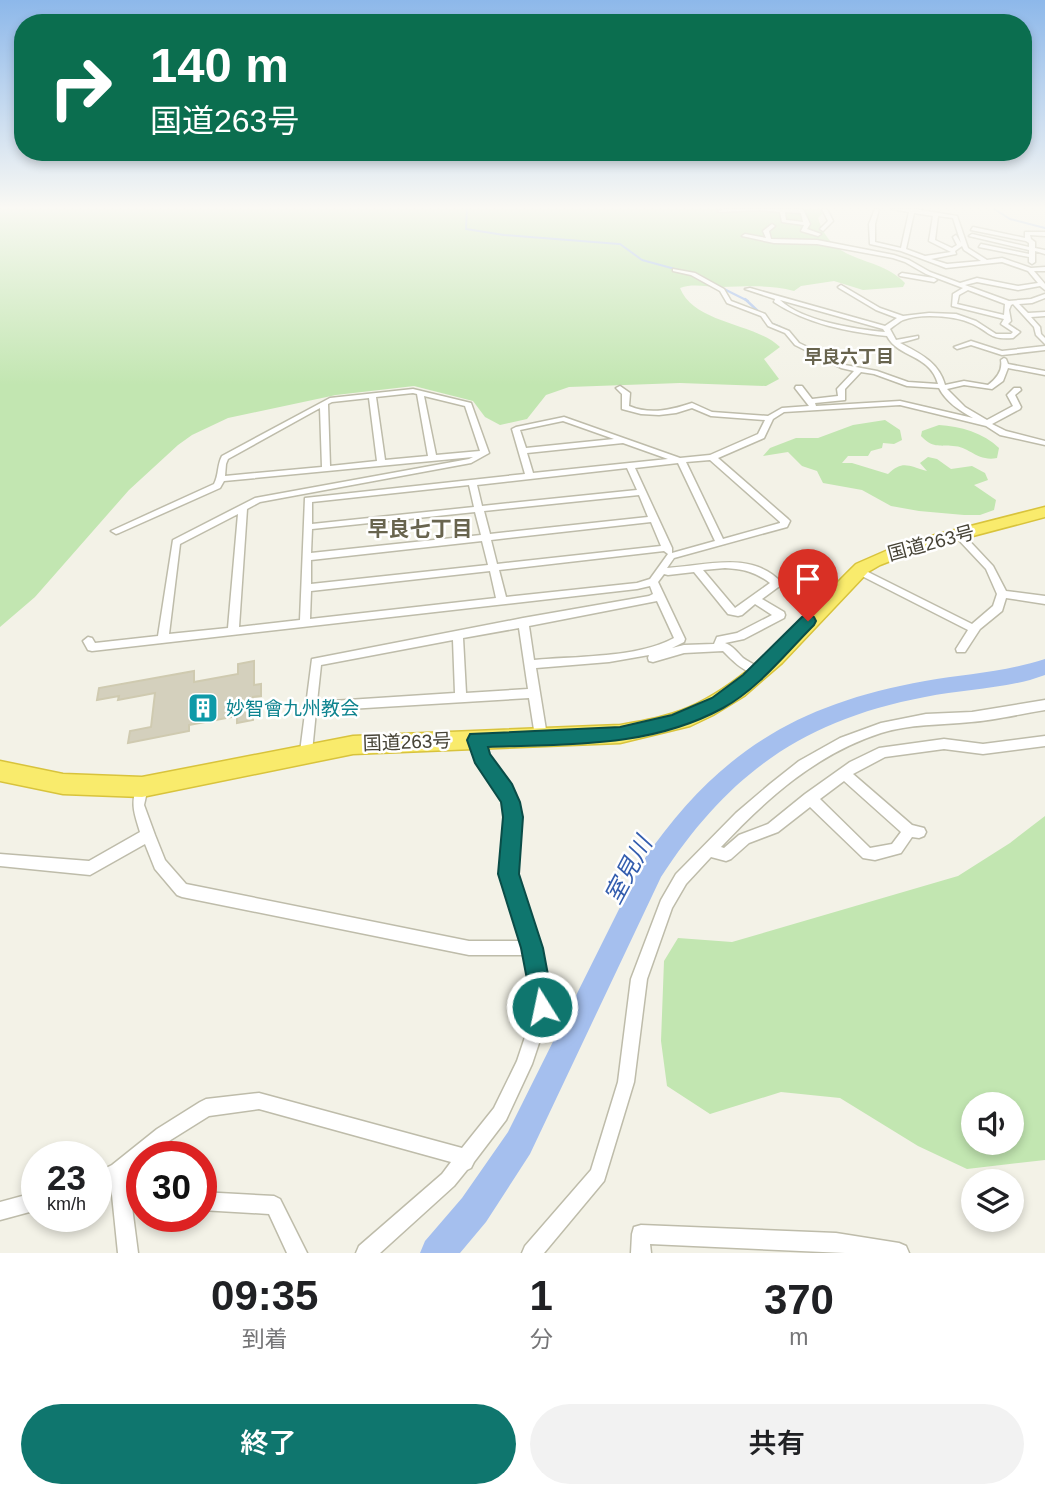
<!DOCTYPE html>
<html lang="ja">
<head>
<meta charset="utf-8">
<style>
  :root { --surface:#fff; --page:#f2f2f2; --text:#202124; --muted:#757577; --accent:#0f766e }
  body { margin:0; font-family:Helvetica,"Noto Sans JP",sans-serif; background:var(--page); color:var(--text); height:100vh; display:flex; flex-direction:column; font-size:26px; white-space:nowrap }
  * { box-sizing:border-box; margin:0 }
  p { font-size:23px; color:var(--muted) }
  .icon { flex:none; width:38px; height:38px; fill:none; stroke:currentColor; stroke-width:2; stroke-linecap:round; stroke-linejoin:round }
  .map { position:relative; height:1253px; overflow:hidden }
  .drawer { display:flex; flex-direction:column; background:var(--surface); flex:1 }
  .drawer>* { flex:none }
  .hud { position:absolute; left:14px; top:14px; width:1018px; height:147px; border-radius:28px; box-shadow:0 4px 10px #0003; background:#0b6e4f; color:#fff; overflow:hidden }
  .fabs { position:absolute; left:961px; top:1092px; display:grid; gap:14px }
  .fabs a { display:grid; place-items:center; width:63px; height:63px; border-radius:50%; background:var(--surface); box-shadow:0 4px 10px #0003; font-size:35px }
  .speed { position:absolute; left:21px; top:1141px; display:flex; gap:14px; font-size:35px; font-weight:700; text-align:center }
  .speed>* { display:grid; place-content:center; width:91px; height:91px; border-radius:50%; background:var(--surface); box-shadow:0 4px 10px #0003; line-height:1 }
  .speed small { font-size:18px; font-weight:400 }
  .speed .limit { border:10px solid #d22; background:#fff; color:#111 }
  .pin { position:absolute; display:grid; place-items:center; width:60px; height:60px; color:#fff; margin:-72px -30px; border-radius:50% 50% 50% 0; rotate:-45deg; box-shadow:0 0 7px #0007 }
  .pin .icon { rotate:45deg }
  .me { position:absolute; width:77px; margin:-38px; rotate:350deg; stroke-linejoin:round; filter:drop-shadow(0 0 5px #0008) }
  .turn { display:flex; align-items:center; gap:24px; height:147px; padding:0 21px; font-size:32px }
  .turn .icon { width:91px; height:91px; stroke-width:2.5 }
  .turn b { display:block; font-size:49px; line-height:60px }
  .eta { display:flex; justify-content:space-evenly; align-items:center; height:119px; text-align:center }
  .eta b { font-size:42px; font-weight:600; line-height:49px }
  .primary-button { display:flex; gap:14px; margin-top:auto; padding:14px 21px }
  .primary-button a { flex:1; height:80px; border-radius:42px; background:var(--accent); color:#fff; font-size:28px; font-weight:600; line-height:80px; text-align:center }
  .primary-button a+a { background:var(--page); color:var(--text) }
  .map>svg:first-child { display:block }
  .green { fill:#c2e6b1; fill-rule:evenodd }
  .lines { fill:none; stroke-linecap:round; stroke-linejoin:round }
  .stream-far1 { stroke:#a5bfee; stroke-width:2 }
  .stream { stroke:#a5bfee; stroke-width:2.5 }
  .river { fill:#a5bfee; fill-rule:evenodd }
  .building { fill:#d4d0bd; stroke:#cfcab0; stroke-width:2 }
  .street-casing { stroke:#bebcaa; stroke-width:3 }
  .highway-casing { stroke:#d8c33c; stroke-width:3 }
  .street { fill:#fff; fill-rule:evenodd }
  .highway { fill:#f9eb6c; fill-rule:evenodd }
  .route { fill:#0f766e; stroke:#0a4d48; stroke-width:2 }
  .labels { text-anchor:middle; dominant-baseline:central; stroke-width:5; stroke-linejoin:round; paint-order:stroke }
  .far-neighbourhood-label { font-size:18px; font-weight:bold; fill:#68644e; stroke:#fff }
  .street-label { font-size:19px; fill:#464336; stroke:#fff }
  .culture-label { font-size:19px; fill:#0d838f; stroke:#fff; text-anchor:start }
  .neighbourhood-label { font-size:21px; font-weight:bold; fill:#68644e; stroke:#fff }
  .near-water-label { font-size:24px; font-style:italic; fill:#335dae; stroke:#fff }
</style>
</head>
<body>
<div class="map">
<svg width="1045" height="1253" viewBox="0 0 1045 1253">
  <rect width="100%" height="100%" fill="#f3f2e7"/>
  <g class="green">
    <path d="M0 209H827L818 218C833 267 876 253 905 283L903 287 863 290 834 281 801 286 794 291C769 284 746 287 720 287 706 287 694 283 680 288 694 324 756 323 780 347L764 359 779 379 766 386 680 383 569 387 546 395 527 419 500 425 485 417 473 401 414 386 336 395 228 418 192 435 178 445 129 490 35 597 0 627Z"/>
    <path d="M885 420 900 430 902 440 894 444 883 443 882 448 871 451 868 456H848L842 463H852L888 474C903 460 908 466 927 471L920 463 928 457 937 459 951 469 972 466 985 473 988 480 974 485 996 500 994 510 980 515H964L919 511 891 506 862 490 823 483 817 471 802 466 788 452 763 456 770 448 796 438H818L853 425Z"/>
    <path d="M939 425C960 426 984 433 999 448L997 458C977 462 969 446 953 446 939 445 932 448 921 436L922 431Z"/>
    <path d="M1045 816V1160L967 1169 918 1146 840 1098 781 1092 710 1114 667 1086 661 1041 664 961 678 938 732 942 958 876 1010 843ZM1012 1104V1143H973V1104Z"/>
  </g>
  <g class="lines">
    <g class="stream-far1">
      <polyline points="467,209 466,229 504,235 619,244"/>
      <polyline points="994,209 1010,219 1045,228"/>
      <polyline points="620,244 642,260 697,275"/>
      <polyline points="722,288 748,301"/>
    </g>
    <polyline class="stream" points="745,299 772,324 780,327"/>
    <path class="river" d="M1045 659V675L1030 680C996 689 960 690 925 697 803 720 728 774 661 877L530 1154 486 1222 460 1253H420L425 1241 462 1198 508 1132 643 861C717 753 796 704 925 681 965 674 1005 672 1045 659Z"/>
  </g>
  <polygon class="building" points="254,661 254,685 261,684 261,696 253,697 253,720 237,723 237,716 189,725 189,731 128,743 130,731 151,727 155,693 118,700 119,696 97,700 99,688 194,671 194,682 238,674 238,664"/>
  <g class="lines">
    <g class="street-casing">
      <g id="street">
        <path d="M726 209H803L810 224 807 229 821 234 818 236 801 231 804 225 782 222 780 212 760 210 720 212 718 211ZM785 212 801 213 803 222 786 220Z"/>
        <polygon points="822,209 827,209 833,221 823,231 820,229 828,221"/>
        <path d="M875 209H879L875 224V242L901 248 909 212 892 209H914L957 216 968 248 987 260 1002 258 1031 268 1045 267V271H1034L1045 284V290L1040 286 1018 290 977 282 965 285 1009 301 1031 299 1045 294V298L1032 303 1019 304 1028 313 1045 312V316L1031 317 1040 327 1041 334 1045 338V344L1036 335 1034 327 1013 304 1011 305 1009 310 1011 321 1008 324 1020 332 1013 338C990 340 991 333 973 324 956 316 922 313 903 320 899 322 894 326 890 329L896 340 918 336V338L900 343C919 353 939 362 945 385L964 381 988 385C996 379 1003 371 1001 360L1004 358 1006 359 1008 364 1045 371V375L1008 368 1003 381 992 389 964 385 947 389 965 407 987 420 1013 406 1007 395 1014 388H1020L1021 390 1015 395 1021 407 1020 409 992 424 1006 431 1045 441V445L1000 435 986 426 900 405 784 412 773 419 764 438 718 458 788 519 790 521 787 527 674 558 667 568C705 566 752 550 782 583L781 585 762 599 784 612 785 615 784 618 744 639 725 643C733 646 737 652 743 658 750 663 757 665 763 671L761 674C746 675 733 661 723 651L684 653 653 662 649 661 648 658 649 655 609 662 536 668 547 736 545 739 541 741 537 739 535 736 529 698 316 711 312 752 310 756 306 757 302 756 300 752 312 659 523 618 649 596 653 594 650 586 637 589 92 651 88 650 83 641 88 637 92 638 95 643 158 636 173 540 255 498 469 459 473 457 224 481 220 488 119 533 116 534 111 531 214 484C219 475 217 465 222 456L330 398 413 389 471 403 489 453 471 463 260 502 247 509 239 627 300 620 305 498 525 474 512 429 516 427 564 417 680 458 710 455 758 434 765 420 711 416 692 408 676 413 659 415 641 414 622 409V394L616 388 620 386 630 393 629 406C650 415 671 410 692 403L712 412 768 416 782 408 809 406 795 388 796 386H802L812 399 838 396 837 389 854 371 841 368 795 345 785 333 768 326 761 316 727 303 720 291 691 275 673 271V269L695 273 724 289 731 301 765 314 772 324 789 331 799 343 845 365 877 371 908 382 938 384C930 354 898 358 887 336 848 332 807 324 774 302L775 299 745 289 750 288 885 326 897 318 876 310 839 288 838 287 841 285 880 308 903 316 929 313 956 314 976 321 996 334H1011L1013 332 1001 324 1004 319 952 306 953 294 963 288 926 274 905 262 893 258 817 244 774 243 742 236 745 234 766 238 763 231 772 224 775 226 769 231 771 239 817 240 894 255 909 260 930 272 960 283 977 278 1018 286 1038 283 1028 271 1002 262 946 268 901 251 870 244 869 224ZM914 213 933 216 929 241 951 252 925 256 906 249ZM938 216 953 218 961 243 956 235 953 237 957 245 952 248 935 240ZM962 246 964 250 981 261 947 264 931 259 956 254 955 251ZM968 290 1005 304 1004 315 957 304 959 295ZM780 300 883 329 885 332C854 329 802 321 780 300ZM861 372 874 374 907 386 939 388C946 402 960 411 973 418L900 401 816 406 815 403 845 400V389ZM413 393 417 394 428 456 385 460 376 397ZM424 396 465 406 480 451 436 455ZM369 398 377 461 330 466 328 404 332 402ZM320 408 322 467 225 476 226 464 228 459ZM563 421 614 439 526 448 520 430ZM623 443 668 459 533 473 527 453ZM710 460 780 522V523L723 539 686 462ZM678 463 715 541 672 553V548L635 468ZM627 468 637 490 482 506 477 485ZM469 485 474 507 312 524V502ZM639 495 648 517 490 534 484 511ZM475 512 481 535 311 553 312 529ZM238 514 228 628 169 634 180 544ZM651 522 661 546 497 564 491 540ZM482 541 488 565 311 584V560ZM664 551 668 554 650 579 637 583 506 597 499 570ZM725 568C743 569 756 572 770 583L735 608 703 570ZM490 571 496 598 310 619 311 591ZM694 572 728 614 738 616 742 615 755 604 772 615 737 633 717 637 714 644 684 645 672 648 684 642 685 639 658 582 664 574 668 575ZM657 601 674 638C638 658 576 656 534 660L529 626ZM519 628 528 689 466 693 463 638ZM453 640 455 693 317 702 321 665Z"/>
        <polygon points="973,227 1025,238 1025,232 1045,232 1045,236 1030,235 1031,239 1035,242 1035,248 1045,250 1045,254 1035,251 1035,262 1032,264 1029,262 1029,257 979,247 981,244 1029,254 1029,250 969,236 972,234 1029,247 1029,243 1026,241 971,230"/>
        <polygon points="902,273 934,278 937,280 934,282 900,276 899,275"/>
        <polygon points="971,341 1002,351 1045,346 1045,350 1002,355 971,345 957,349 954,347"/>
        <polygon points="959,532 962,533 993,566 1006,591 1045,596 1045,604 1006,598 1002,611 980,629 965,652 957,652 956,649 968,630 856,573 854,571 859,568 862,569 972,624 993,606 997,594 986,569 954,535"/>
        <path d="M1045 700V710C1020 714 996 720 971 722 940 725 910 724 881 733 816 754 766 799 721 847L724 848 739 835 768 824 805 794 850 762 879 748 944 739 983 744 1045 736V746L983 754 944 749 885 757 853 774 912 825 924 828 926 832 924 836 919 838 912 837 901 853 875 860 863 858 810 807 778 832 749 843 731 859 726 861 711 857 686 884 672 908 647 979 634 1082 604 1181 544 1253H522L525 1246 591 1170 618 1082 631 979 661 900 676 874 736 813 770 784 799 761 840 738 881 723 926 714 972 712ZM844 781 901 832 892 844 870 848 820 799Z"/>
        <path d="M476 734 480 735 487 755 509 786 516 802 520 817 516 874 539 948 551 1007 532 1064 506 1120 474 1162 471 1168 467 1170 454 1186 380 1253H356L359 1246 442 1174 451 1162 259 1109 209 1116 169 1141 150 1157H142V1163L135 1168 142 1171V1189L129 1184 138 1253H118L111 1185 96 1192V1173L112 1165 157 1129 200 1102 206 1099 259 1093 462 1148 494 1108 517 1061 535 1007 526 955H469L182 897 177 895 155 869 145 844 90 875 0 866V854L89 861 140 832C134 812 130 804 138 783L142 781 146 783 148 787 144 805 155 835 165 860 186 884 469 941H522L502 874 506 817 504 802 500 793 477 761 470 739 472 735Z"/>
        <polygon points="37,1192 37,1210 0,1220 0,1202"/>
        <polygon points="201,1192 274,1196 280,1199 307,1253 287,1253 269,1214 201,1210"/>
        <polygon points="641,1225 836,1233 899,1243 906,1246 909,1253 845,1253 650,1244 651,1253 631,1253 632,1234 634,1227"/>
      </g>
    </g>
    <g class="highway-casing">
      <path id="highway" d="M1045 507V517L916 551 880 565 868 572 782 663 744 696 713 715 690 726 620 743 353 754 142 797 63 794 0 781V761L63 774 142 777 353 736 620 725C643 721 667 717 688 708 756 678 804 614 856 564L904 543Z"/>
    </g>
    <use href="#street" class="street"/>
    <use href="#highway" class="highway"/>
  </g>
  <linearGradient id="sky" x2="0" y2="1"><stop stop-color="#8db8ea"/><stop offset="0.54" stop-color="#faf9f4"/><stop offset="1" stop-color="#faf9f4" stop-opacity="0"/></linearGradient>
  <rect width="1045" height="385" fill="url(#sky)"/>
  <path class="route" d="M808 615 814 617 816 621 814 625C786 653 758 689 723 708 650 748 568 744 488 747L490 754 512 784 520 802 523 817 519 874 543 948 554 1007 551 1016 542 1019 534 1016 521 948 498 874 503 817 501 802 475 763 467 740 470 734 620 727 672 715 712 698 743 675 802 617Z"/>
  <defs>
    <g id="building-square" transform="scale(1.575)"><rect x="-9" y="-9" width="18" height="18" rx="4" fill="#0f9aa8" stroke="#fff"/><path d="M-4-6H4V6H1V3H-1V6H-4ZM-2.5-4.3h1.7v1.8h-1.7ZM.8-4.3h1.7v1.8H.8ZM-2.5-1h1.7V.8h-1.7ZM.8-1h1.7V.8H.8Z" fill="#fff"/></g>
  </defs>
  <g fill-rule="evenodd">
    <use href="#building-square" x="203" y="708"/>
  </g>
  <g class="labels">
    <g class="far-neighbourhood-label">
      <text x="849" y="357">早良六丁目</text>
    </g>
    <g class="street-label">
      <text transform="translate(931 543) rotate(-15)">国道263号</text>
      <text transform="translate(407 742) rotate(-2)">国道263号</text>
    </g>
    <g class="culture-label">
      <text x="226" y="708">妙智會九州教会</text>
    </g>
    <g class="neighbourhood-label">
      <text x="420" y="528">早良七丁目</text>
    </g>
    <g class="near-water-label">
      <text transform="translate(628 870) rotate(-62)">室見川</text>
    </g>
  </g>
</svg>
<div class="fabs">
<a><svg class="icon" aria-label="sound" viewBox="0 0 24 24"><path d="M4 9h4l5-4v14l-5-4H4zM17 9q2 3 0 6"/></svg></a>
<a><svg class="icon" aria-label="layers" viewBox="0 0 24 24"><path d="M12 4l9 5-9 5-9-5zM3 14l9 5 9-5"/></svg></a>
</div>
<div class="speed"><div>23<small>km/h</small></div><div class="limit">30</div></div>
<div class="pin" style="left:808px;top:621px;background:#d93025"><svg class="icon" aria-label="arrive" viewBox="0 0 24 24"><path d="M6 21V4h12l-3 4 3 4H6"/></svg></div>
<svg class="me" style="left:542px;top:1007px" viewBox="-20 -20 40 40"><circle r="17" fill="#0f766e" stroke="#fff" stroke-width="3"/><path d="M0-11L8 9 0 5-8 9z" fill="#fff"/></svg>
<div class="hud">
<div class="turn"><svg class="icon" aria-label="right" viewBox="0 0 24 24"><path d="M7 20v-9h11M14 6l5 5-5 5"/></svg><div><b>140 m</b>国道263号</div></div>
</div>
</div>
<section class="drawer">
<div class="eta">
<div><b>09:35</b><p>到着</p></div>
<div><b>1</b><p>分</p></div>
<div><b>370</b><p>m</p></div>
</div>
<div class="primary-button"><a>終了</a><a>共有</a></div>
</section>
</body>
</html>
